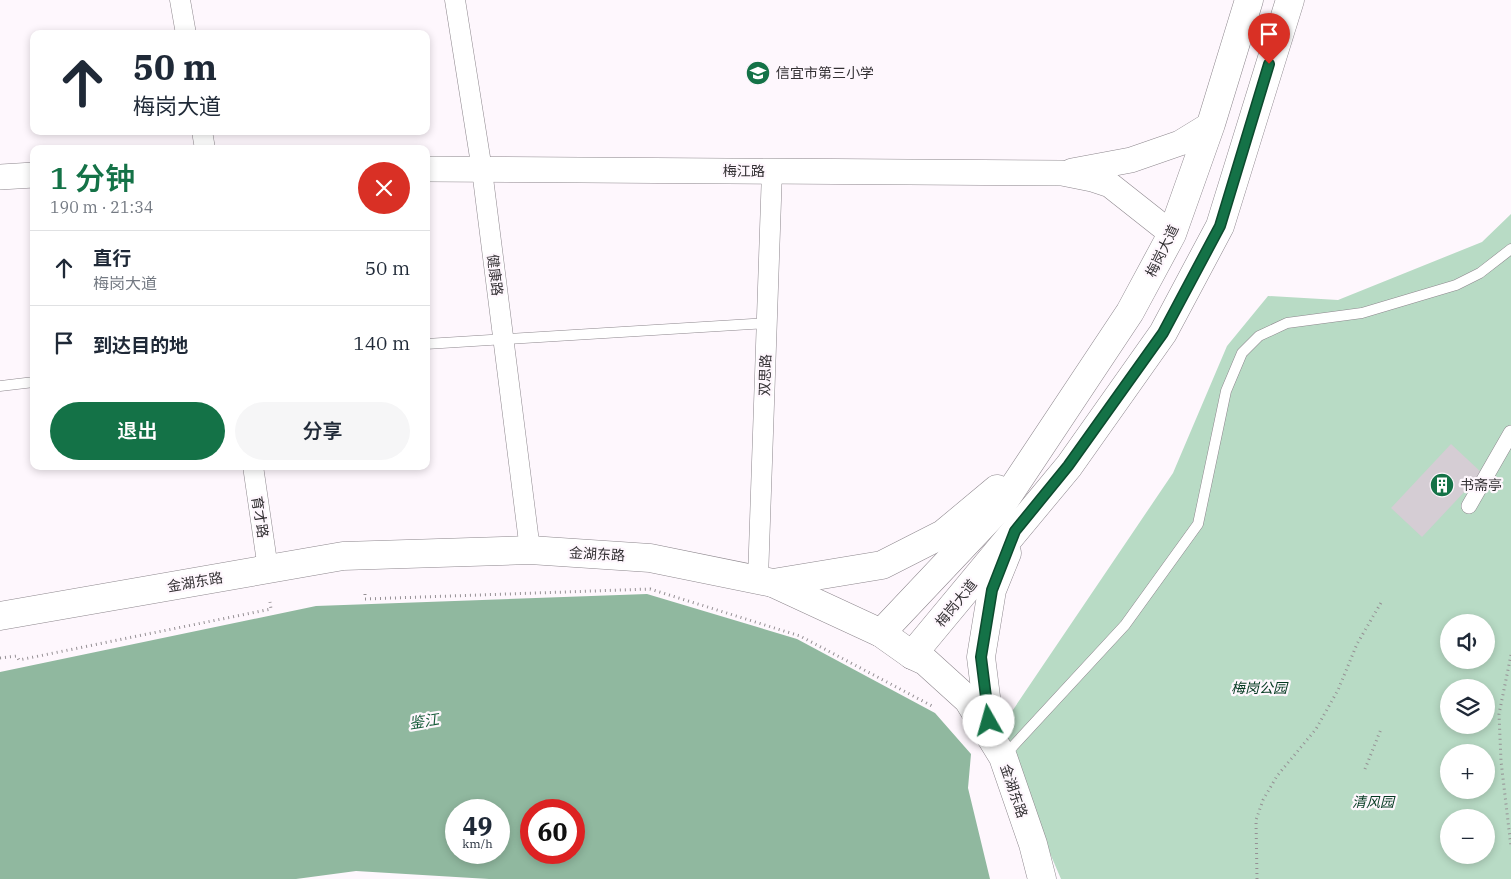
<!DOCTYPE html>
<html lang="zh">
<head>
<meta charset="utf-8">
<style>
  :root { --surface:#fff; --page:#f6f6f7; --text:#1f2937; --muted:#747a83; --line:#e0e1e3; --accent:#147247 }
  body { margin:0; font-family:"IBM Plex Serif","Noto Sans SC",serif; background:var(--page); color:var(--text); height:100vh; display:flex; flex-direction:column; font-size:19px; white-space:nowrap }
  * { box-sizing:border-box; margin:0 }
  p { font-size:16px; color:var(--muted) }
  .icon { flex:none; width:28px; height:28px; fill:none; stroke:currentColor; stroke-width:2; stroke-linecap:round; stroke-linejoin:round }
  .map { position:relative; flex:1; overflow:hidden }
  .drawer { position:absolute; left:30px; top:145px; width:400px; height:325px; display:flex; flex-direction:column; background:var(--surface); border-radius:10px; box-shadow:0 2px 8px #0003 }
  .drawer>* { flex:none }
  .guide { position:absolute; left:30px; top:30px; width:400px; height:105px; border-radius:10px; box-shadow:0 2px 8px #0003; background:#fff; color:var(--text); overflow:hidden }
  .buttons { position:absolute; left:1440px; top:614px; display:grid; gap:10px }
  .buttons a { display:grid; place-items:center; width:55px; height:55px; border-radius:50%; background:var(--surface); box-shadow:0 2px 8px #0003; font-size:25px }
  .speed { position:absolute; left:445px; top:799px; display:flex; gap:10px; font-size:25px; font-weight:700; text-align:center }
  .speed>* { display:grid; place-content:center; width:65px; height:65px; border-radius:50%; background:var(--surface); box-shadow:0 2px 8px #0003; line-height:1 }
  .speed small { font-size:12px; font-weight:400 }
  .speed .limit { border:8px solid #d22; background:#fff; color:#111 }
  .pin { position:absolute; display:grid; place-items:center; width:42px; height:42px; color:#fff; margin:-51px -21px; border-radius:50% 50% 50% 0; rotate:-45deg; box-shadow:0 0 5px #0007 }
  .pin .icon { rotate:45deg }
  .me { position:absolute; width:55px; margin:-28px; rotate:353deg; stroke-linejoin:round; filter:drop-shadow(0 0 4px #0008) }
  .turn { display:flex; align-items:center; gap:18px; height:105px; padding:0 20px; font-size:22px }
  .turn .icon { width:65px; height:65px; stroke-width:2.5 }
  .turn b { display:block; font-size:35px; line-height:42px }
  .round { display:grid; place-items:center; flex:none; width:52px; height:52px; border-radius:26px; background:var(--page) }
  .headline { display:flex; align-items:center; justify-content:space-between; height:85px; padding:0 20px }
  h1 { font-size:30px; font-weight:600; line-height:38px; color:var(--accent) }
  .cta { display:flex; gap:10px; margin-top:auto; padding:10px 20px }
  .cta a { flex:1; height:58px; border-radius:30px; background:var(--accent); color:#fff; font-size:20px; font-weight:600; line-height:58px; text-align:center }
  .cta a+a { background:var(--page); color:var(--text) }
  ul { padding:0; list-style:none }
  li { display:flex; align-items:center; gap:15px; height:75px; padding:0 20px; border-top:1px solid var(--line) }
  li div { flex:1 }
  li b { display:block; font-size:19px }
  li em { font-style:normal }
  .map>svg:first-child { display:block }
  .green { fill:#b8dbc5; fill-rule:evenodd }
  .water { fill:#90b89f; fill-rule:evenodd }
  .building { fill:#d5cdd4 }
  .lines { fill:none; stroke-linecap:round; stroke-linejoin:round }
  .service-casing { stroke:#8d878d; stroke-width:11 }
  .pedestrian-casing { stroke:#8d878d; stroke-width:16 }
  .minor-casing { stroke:#8d878d; stroke-width:21 }
  .tertiary-casing { stroke:#8d878d; stroke-width:26 }
  .secondary-casing { stroke:#8d878d; stroke-width:29 }
  .primary-casing { stroke:#8d878d; stroke-width:29 }
  .path { stroke:#959094; stroke-width:3; stroke-dasharray:1 4; stroke-linecap:butt }
  .service { stroke:#fff; stroke-width:10 }
  .pedestrian { stroke:#fff; stroke-width:15 }
  .minor { stroke:#fff; stroke-width:20 }
  .tertiary { stroke:#fff; stroke-width:25 }
  .secondary { stroke:#fff; stroke-width:28 }
  .primary { stroke:#fff; stroke-width:28 }
  .route-casing { stroke:#0d4a2e; stroke-width:12 }
  .route { stroke:#147247; stroke-width:9 }
  .labels { text-anchor:middle; dominant-baseline:central; stroke-width:4.5; stroke-linejoin:round; paint-order:stroke }
  .poi-label { font-size:14px; fill:#343134; stroke:#fef7fd; text-anchor:start }
  .street-label { font-size:14px; fill:#343134; stroke:#fef7fd }
  .park-label { font-size:14px; font-style:italic; fill:#033920; stroke:#fef7fd }
  .water-label { font-size:15px; font-style:italic; fill:#185c3a; stroke:#fef7fd }
</style>
</head>
<body>
<div class="map">
<svg width="1511" height="879" viewBox="0 0 1511 879">
  <rect width="100%" height="100%" fill="#fef7fd"/>
  <path class="green" d="M1511 214V879H1061L998 732 1173 473 1227 346 1268 296 1338 300 1482 242ZM1449 622H1486V660H1449ZM1449 688H1486V725H1449ZM1449 752H1486V790H1449ZM1449 818H1486V855H1449Z"/>
  <path class="water" d="M647 594 797 639 935 713 971 754 968 788 990 879H489L356 871 296 879H0V672L316 606ZM456 810H499V852H456ZM531 810H574V852H531Z"/>
  <polygon class="building" points="1451,444 1482,473 1422,537 1391,508"/>
  <g class="lines">
    <g class="service-casing">
      <g id="service">
        <polyline points="426,344 767,323"/>
        <polyline points="0,386 34,382"/>
        <polyline points="1003,757 1125,625 1198,524 1226,391 1242,353 1259,336 1287,323 1362,313 1456,285 1480,273 1511,249"/>
      </g>
    </g>
    <g class="pedestrian-casing">
      <polyline id="pedestrian" points="1469,506 1511,433"/>
    </g>
    <g class="minor-casing">
      <g id="minor">
        <polyline points="180,0 186,34"/>
        <polyline points="455,0 482,170 530,550"/>
        <polyline points="202,131 205,149"/>
        <polyline points="253,466 268,569"/>
        <polyline points="758,579 772,171"/>
      </g>
    </g>
    <g class="tertiary-casing">
      <g id="tertiary">
        <polyline points="426,169 1062,173 1092,179 1110,185 1172,234"/>
        <polyline points="1072,171 1131,160 1180,143 1211,124"/>
        <polyline points="0,177 34,175"/>
      </g>
    </g>
    <g class="secondary-casing">
      <polyline id="secondary" points="0,616 343,556 530,550 650,558 773,583 881,633 912,655 925,661 968,700 1003,757 1033,844 1042,879"/>
    </g>
    <g class="primary-casing">
      <g id="primary">
        <polyline points="773,583 882,565 943,534 997,489"/>
        <polyline points="881,633 1001,506 1130,312 1172,234 1211,124 1249,0"/>
        <polyline points="912,655 1069,466 1163,333 1220,226 1290,0"/>
        <polyline points="991,737 981,657 992,590 1007,553"/>
      </g>
    </g>
    <g class="path">
      <polyline points="365,594 365,599 650,589 800,636 934,707"/>
      <polyline points="1511,655 1499,714 1501,761 1511,847"/>
      <polyline points="0,658 17,656 19,660 271,609 270,602"/>
      <polyline points="1365,769 1381,729"/>
      <polyline points="1257,879 1256,820 1263,800 1277,776 1316,729 1338,690 1357,644 1382,601"/>
    </g>
    <use href="#service" class="service"/>
    <use href="#pedestrian" class="pedestrian"/>
    <use href="#minor" class="minor"/>
    <use href="#tertiary" class="tertiary"/>
    <use href="#secondary" class="secondary"/>
    <use href="#primary" class="primary"/>
  </g>
  <g class="lines">
    <g class="route-casing">
      <polyline id="route" points="989,721 981,657 992,590 1015,531 1068,466 1163,333 1220,226 1269,64"/>
    </g>
    <use href="#route" class="route"/>
  </g>
  <defs>
    <g id="school-disc" transform="scale(1.25)"><circle r="9.5" fill="#147247" stroke="#fef7fd"/><path d="M0-5L7-2L0 1L-7-2ZM-4 1L0 2.5L4 1V4Q0 6-4 4Z" fill="#fff"/></g>
    <g id="building-disc" transform="scale(1.25)"><circle r="9.5" fill="#147247" stroke="#fef7fd"/><path d="M-4-6H4V6H1V3H-1V6H-4ZM-2.5-4.3h1.7v1.8h-1.7ZM.8-4.3h1.7v1.8H.8ZM-2.5-1h1.7V.8h-1.7ZM.8-1h1.7V.8H.8Z" fill="#fff"/></g>
  </defs>
  <g fill-rule="evenodd">
    <use href="#school-disc" x="758" y="73"/>
    <use href="#building-disc" x="1442" y="485"/>
  </g>
  <g class="labels">
    <g class="poi-label">
      <text x="776" y="73">信宜市第三小学</text>
      <text x="1460" y="485">书斋亭</text>
    </g>
    <g class="street-label">
      <text x="744" y="171">梅江路</text>
      <text transform="translate(1162 251) rotate(-64)">梅岗大道</text>
      <text transform="translate(495 275) rotate(83)">健康路</text>
      <text transform="translate(765 375) rotate(-88)">双思路</text>
      <text transform="translate(260 517) rotate(81)">育才路</text>
      <text transform="translate(597 554) rotate(3)">金湖东路</text>
      <text transform="translate(195 582) rotate(-10)">金湖东路</text>
      <text transform="translate(956 603) rotate(-51)">梅岗大道</text>
      <text transform="translate(1014 791) rotate(71)">金湖东路</text>
    </g>
    <g class="park-label">
      <text x="1259" y="688">梅岗公园</text>
      <text x="1373" y="802">清风园</text>
    </g>
    <g class="water-label">
      <text transform="translate(424 721) rotate(-9)">鉴江</text>
    </g>
  </g>
</svg>
<div class="buttons">
<a><svg class="icon" aria-label="sound" viewBox="0 0 24 24"><path d="M4 9h4l5-4v14l-5-4H4zM17 9q2 3 0 6"/></svg></a>
<a><svg class="icon" aria-label="layers" viewBox="0 0 24 24"><path d="M12 4l9 5-9 5-9-5zM3 14l9 5 9-5"/></svg></a>
<a>+</a>
<a>−</a>
</div>
<div class="speed"><div>49<small>km/h</small></div><div class="limit">60</div></div>
<div class="pin" style="left:1269px;top:64px;background:#d93025"><svg class="icon" aria-label="arrive" viewBox="0 0 24 24"><path d="M6 21V4h12l-3 4 3 4H6"/></svg></div>
<svg class="me" style="left:989px;top:721px" viewBox="-20 -20 40 40"><circle r="19" fill="#fff"/><path d="M0-13L10 11 0 6-10 11z" fill="#147247"/></svg>
<div class="guide">
<div class="turn"><svg class="icon" aria-label="ahead" viewBox="0 0 24 24"><path d="M12 20V5M6 11l6-6 6 6"/></svg><div><b>50 m</b>梅岗大道</div></div>
</div>
<section class="drawer">
<div class="headline"><div><h1>1 分钟</h1><p>190 m · 21:34</p></div><a class="round" style="background:#d93025;color:#fff"><svg class="icon" aria-label="close" viewBox="0 0 24 24"><path d="M6 6l12 12M18 6L6 18"/></svg></a></div>
<ul>
<li><svg class="icon" aria-label="ahead" viewBox="0 0 24 24"><path d="M12 20V5M6 11l6-6 6 6"/></svg><div><b>直行</b><p>梅岗大道</p></div><em>50 m</em></li>
<li><svg class="icon" aria-label="arrive" viewBox="0 0 24 24"><path d="M6 21V4h12l-3 4 3 4H6"/></svg><div><b>到达目的地</b></div><em>140 m</em></li>
</ul>
<div class="cta"><a>退出</a><a>分享</a></div>
</section>
</div>
</body>
</html>
